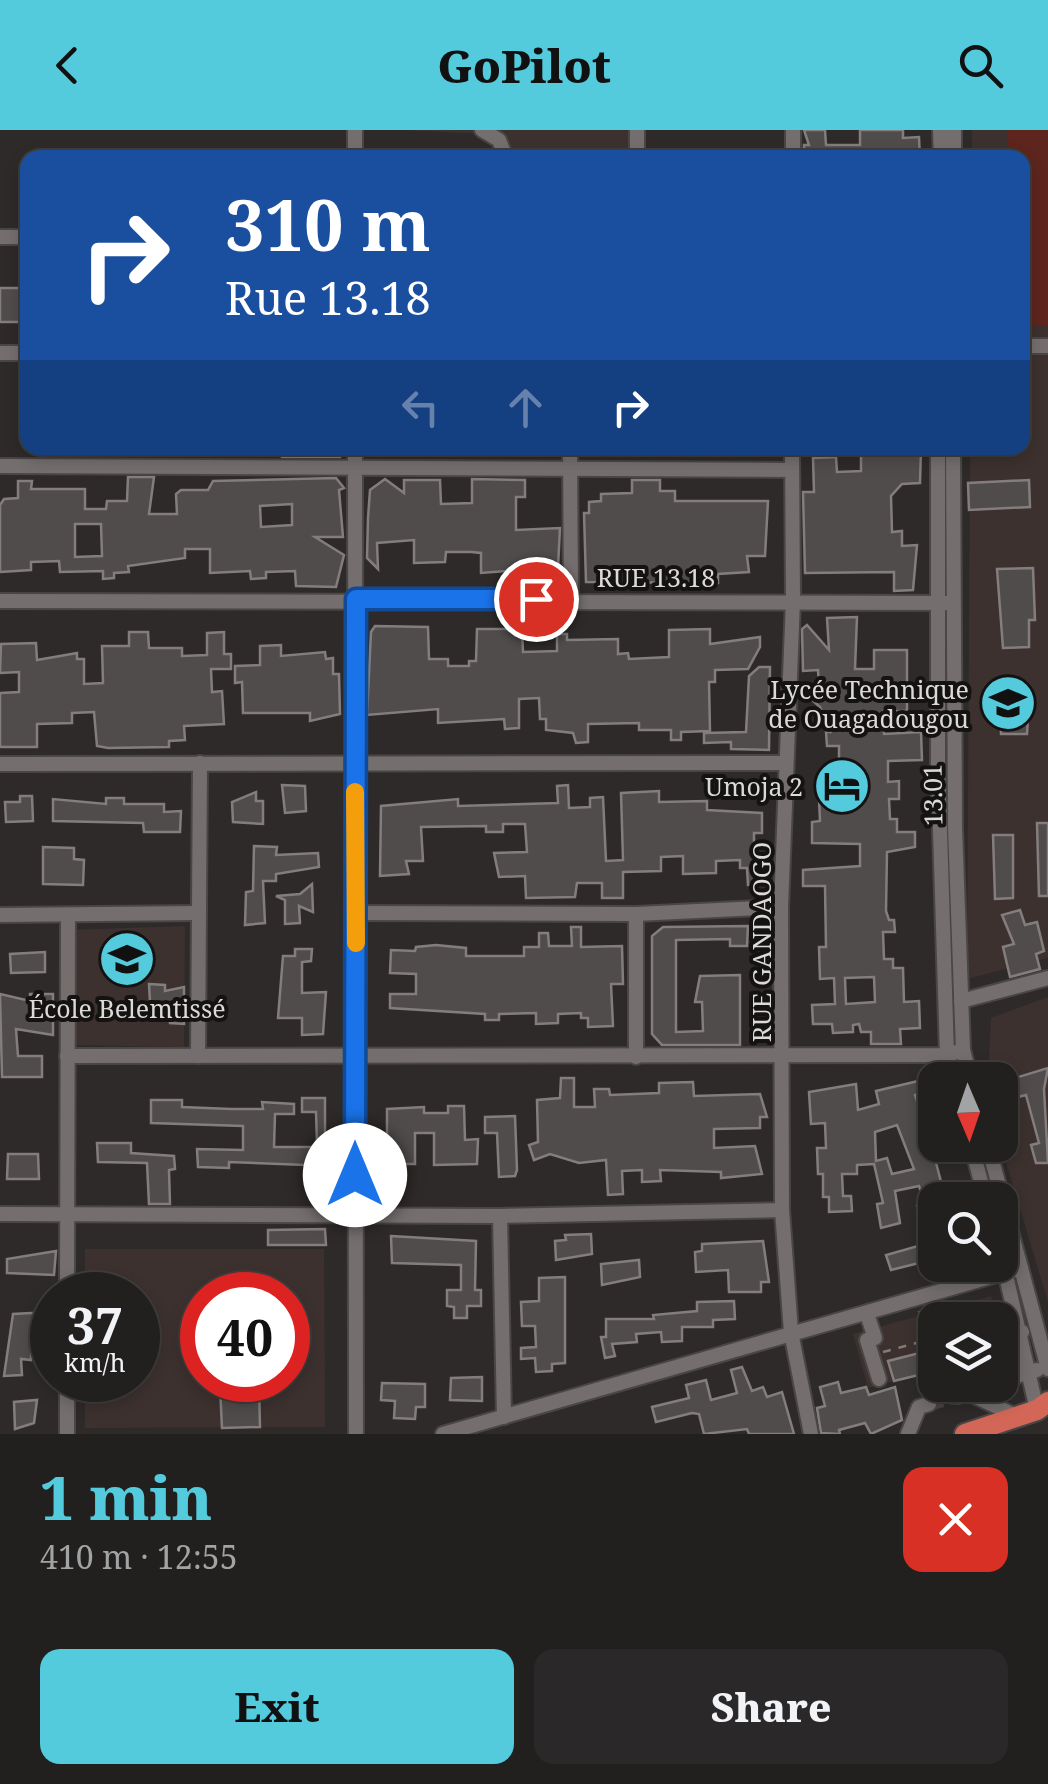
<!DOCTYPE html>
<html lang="en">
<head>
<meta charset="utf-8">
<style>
  :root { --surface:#22201f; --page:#2a2828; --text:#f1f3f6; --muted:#a2a3a4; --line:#3f3e3d; --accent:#54cadd }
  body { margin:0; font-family:"Noto Serif",serif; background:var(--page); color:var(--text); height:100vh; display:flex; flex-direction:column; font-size:38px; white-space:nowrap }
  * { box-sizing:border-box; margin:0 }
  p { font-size:32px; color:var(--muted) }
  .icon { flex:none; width:55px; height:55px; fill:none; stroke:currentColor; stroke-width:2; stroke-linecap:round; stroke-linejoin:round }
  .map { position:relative; height:1304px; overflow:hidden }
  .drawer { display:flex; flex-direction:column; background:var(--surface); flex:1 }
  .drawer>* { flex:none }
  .hud { position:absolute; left:20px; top:20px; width:1010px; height:305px; border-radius:20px; box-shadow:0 5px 15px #0003,0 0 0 2px var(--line); background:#1a4fa0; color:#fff; overflow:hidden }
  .needle { width:65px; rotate:178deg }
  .tools { position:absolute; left:918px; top:932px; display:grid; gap:20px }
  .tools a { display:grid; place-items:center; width:100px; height:100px; border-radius:20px; background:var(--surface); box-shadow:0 5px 15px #0003,0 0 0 2px var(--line); font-size:50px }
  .speed { position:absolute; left:30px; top:1142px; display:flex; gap:20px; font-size:50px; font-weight:700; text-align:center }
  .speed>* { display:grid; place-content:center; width:130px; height:130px; border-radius:50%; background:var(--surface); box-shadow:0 5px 15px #0003,0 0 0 2px var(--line); line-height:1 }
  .speed small { font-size:25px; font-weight:400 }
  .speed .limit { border:15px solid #d22; background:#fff; color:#111 }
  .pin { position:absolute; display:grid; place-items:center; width:85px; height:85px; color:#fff; margin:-42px; border:5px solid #fff; border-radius:50%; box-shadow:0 2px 10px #0007 }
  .me { position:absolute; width:110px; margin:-55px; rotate:0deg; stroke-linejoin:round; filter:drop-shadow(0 0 8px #0008) }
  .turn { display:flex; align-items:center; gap:35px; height:210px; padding:0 40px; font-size:45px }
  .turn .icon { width:130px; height:130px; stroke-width:2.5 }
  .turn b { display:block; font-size:70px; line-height:85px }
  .lanes { display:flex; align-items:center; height:95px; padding:0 40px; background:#0003; justify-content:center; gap:50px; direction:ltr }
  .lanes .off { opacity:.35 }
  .round { display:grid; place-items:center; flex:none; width:105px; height:105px; border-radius:20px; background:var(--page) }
  .headline { display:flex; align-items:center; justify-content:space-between; height:170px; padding:0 40px }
  h1 { font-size:60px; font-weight:800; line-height:75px; color:var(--accent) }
  .cta { display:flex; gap:20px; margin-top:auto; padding:20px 40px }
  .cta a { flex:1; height:115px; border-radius:20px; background:var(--accent); color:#111; font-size:40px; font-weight:800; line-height:115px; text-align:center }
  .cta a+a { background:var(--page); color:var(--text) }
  header { display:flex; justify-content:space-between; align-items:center; height:130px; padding:0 40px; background:var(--accent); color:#111; font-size:45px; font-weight:800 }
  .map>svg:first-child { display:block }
  .built { fill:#3c312f; fill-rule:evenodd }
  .green { fill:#5d251d }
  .building { fill:#504c4b; stroke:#837e7d; stroke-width:2.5; fill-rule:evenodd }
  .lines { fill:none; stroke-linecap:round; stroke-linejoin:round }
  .minor-tunnel { stroke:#484443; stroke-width:14; stroke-dasharray:14 7; stroke-linecap:butt }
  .minor-casing { stroke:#494645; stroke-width:18 }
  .highway-casing { stroke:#494645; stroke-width:24 }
  .path { stroke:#807c7b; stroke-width:2.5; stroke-dasharray:8 8; stroke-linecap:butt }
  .minor { stroke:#746f6e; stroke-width:14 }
  .highway { stroke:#d36757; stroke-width:20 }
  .route-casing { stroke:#114b97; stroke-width:25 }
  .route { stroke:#1a73e8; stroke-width:18 }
  .slow { stroke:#f59e0b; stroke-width:18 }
  .labels { text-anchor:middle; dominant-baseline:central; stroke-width:8; stroke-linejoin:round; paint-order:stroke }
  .street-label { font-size:25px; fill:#dcd9d8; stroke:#151312 }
  .poi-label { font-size:25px; fill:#dcd9d8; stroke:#151312; text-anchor:end }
</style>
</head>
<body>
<header><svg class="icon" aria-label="back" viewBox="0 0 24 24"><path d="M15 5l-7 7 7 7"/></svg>GoPilot<svg class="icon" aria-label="search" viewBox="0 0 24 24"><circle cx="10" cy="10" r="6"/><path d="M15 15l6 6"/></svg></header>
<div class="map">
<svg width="1048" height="1304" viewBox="0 0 1048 1304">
  <rect width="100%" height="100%" fill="#2e2a29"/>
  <g class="built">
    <polygon points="404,0 630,0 631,27 505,27 504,5"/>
    <polygon points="972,0 1048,0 1048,828 967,849 970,318 1022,318 1022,28 972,27"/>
    <polygon points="185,796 184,917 75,915 68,800"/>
    <polygon points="1048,867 1048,1172 1000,1012 1000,950 988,950 991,888"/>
    <path d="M85 1119H324L325 1297 85 1298V1250H138V1165H85ZM202 1165H288V1250H202Z"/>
    <polygon points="991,1166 998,1190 935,1190 935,1240 868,1258 853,1204"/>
  </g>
  <polygon class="green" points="1007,0 1048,0 1048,195 1023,195 1022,28 1007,27"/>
  <g class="building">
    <polygon points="804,0 825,0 826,15 860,15 860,0 903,0 903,8 919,7 920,28 804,28 804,15 809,15"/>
    <polygon points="0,158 28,158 25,192 0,192"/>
    <polygon points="281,318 344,318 344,322 340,327 282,327"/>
    <polygon points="921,320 920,353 902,354 891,366 892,402 902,401 902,416 917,415 913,460 894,461 894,442 805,443 803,362 814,362 813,328 836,327 837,342 861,341 861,322"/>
    <path d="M128 347H154L149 384H177L176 364 181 360H208L213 351 336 348 344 358 339 360 343 407H315L344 425 336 457 296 456 295 441 266 442V448L251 449 250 441 210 443V419H185V428L128 436 129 442 114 443V448L103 449V441L60 442 59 431 31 432V440L0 442V375L4 369 18 368V351H32L31 359H85V379H106L107 371H127ZM292 374V395L261 397 260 376ZM75 394H101L102 426 75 427Z"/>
    <polygon points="385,349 404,363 404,350 440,350 441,374 472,373 472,349 525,350 525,367 516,367 516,400 560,398 558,437 481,443 481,423 471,422 446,422 445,432 414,433 414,410 377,413 378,439 367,428 368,388 370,360"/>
    <polygon points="632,350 660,350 660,361 675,361 675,371 768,371 765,426 747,426 749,442 718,444 718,453 586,452 584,383 589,383 589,372 601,371 601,364 632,363"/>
    <polygon points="1029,350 1030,377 969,380 968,353"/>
    <polygon points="1033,438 1035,490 1029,490 1029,517 1003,518 997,439"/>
    <path d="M857 487 855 539H874V520H907V581H883L884 604 921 602 922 630 888 631V652L899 651V669H889L890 689H897V702H915V717L887 722 886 781 889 790H894L895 802H883L884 829H893V838H903L904 872 919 871 920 898 900 899 901 914H871V902H861L859 894 853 895V902L833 903 832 894H813L812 875 835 874 834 848 820 849 819 817H826L825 756H803V740L860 736V714L812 713V692L820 691 818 647 839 646V616H827L826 602H830L820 577 812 570V561L819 558 818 540 803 541 802 499 807 495 829 520 827 488ZM874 847 875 872 846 874 845 848Z"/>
    <polygon points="375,496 428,497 429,529 448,529 448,536 469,536 469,531 476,531 477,499 522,499 523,522 557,521 557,504 567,504 567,510 618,509 618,524 628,523 629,529 669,527 669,500 710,499 710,514 760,507 760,517 748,539 715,540 715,552 709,552 710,601 681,602 681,610 671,610 671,600 639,600 639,593 588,594 588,612 576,613 573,603 546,600 546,589 540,589 539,568 519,569 519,598 505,599 504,589 438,593 438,579 367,585 371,502"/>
    <polygon points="129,502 148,502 149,518 182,518 182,526 207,525 207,503 224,502 224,524 231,524 231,539 211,539 212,562 222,561 224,594 184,596 185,610 169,611 169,617 108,618 97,616 94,582 72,583 72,593 37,594 37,617 0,617 0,563 19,562 19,542 0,543 1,514 36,513 37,530 77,523 77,529 84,529 84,554 103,553 102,516 129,516"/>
    <polygon points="281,515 281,526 325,522 326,529 333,528 333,544 339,544 340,584 310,591 310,583 243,583 242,552 235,553 235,536 260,535 260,516"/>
    <polygon points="759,537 770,537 769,620 731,619 731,612 704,613 704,603 746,602 749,546"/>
    <polygon points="1000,561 1011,562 1011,574 1029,573 1027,604 1001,604"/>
    <polygon points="282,655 305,656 306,681 285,683"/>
    <polygon points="568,655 569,678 590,677 590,668 603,667 606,731 623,730 621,663 659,661 659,672 707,671 707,680 762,683 762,703 754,703 754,723 765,754 748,755 747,738 740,738 740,730 716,731 716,743 683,744 683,726 661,727 661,741 623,742 623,768 602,768 602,753 577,753 575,767 526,768 525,746 499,747 494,723 527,722 525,694 503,694 503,702 486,702 486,696 421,697 423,731 406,731 409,744 380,746 381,676 458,669 458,676 558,673 557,656"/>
    <polygon points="256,662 256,671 263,671 263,694 233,692 232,672"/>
    <polygon points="20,666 32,666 33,691 6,692 5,672 20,672"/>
    <polygon points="106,668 124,668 124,674 164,674 164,682 181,681 180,702 144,702 143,693 53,691 53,669 106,674"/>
    <polygon points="1037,693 1048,693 1048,766 1039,766"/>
    <polygon points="993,705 1013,705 1013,768 995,769"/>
    <polygon points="254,716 277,717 276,725 318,723 319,737 276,744 276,751 263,751 265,793 245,795 246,762 253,761"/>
    <polygon points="43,717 74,718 74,729 84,730 83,755 43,754"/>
    <polygon points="312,754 313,782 299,776 300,793 285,794 285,770 276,766 300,764"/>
    <polygon points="1020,780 1025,795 1037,792 1044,821 1036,824 1040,839 1010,847 1003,817 1014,814 1002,785"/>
    <polygon points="748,796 747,816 730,816 730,809 676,810 676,902 703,901 702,872 695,872 700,846 740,845 740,915 662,915 652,904 652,806 663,797"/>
    <polygon points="571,797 581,797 581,817 622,816 623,854 611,854 613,896 588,897 588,888 581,888 581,883 558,884 558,893 536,894 536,883 499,884 499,890 485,890 485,884 390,878 390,864 416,864 416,844 390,843 391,820 415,821 416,817 436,815 466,818 466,826 524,826 524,817 539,817 539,803 548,803 549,816 572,816"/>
    <polygon points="295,819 312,819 311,831 302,832 302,863 326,862 323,904 302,905 302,888 278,888 283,826 295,826"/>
    <polygon points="45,822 45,842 11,843 10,824"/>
    <polygon points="149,854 165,855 165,861 184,857 184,894 170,893 169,874 150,872"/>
    <polygon points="0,864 30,871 30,864 53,864 53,905 16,899 18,926 42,926 42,947 2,947"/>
    <polygon points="1048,938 1044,959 1048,1033 1036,1033 1031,1015 1039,1013 1026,965 1018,967 1012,949"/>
    <polygon points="561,948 574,948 574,977 595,977 594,959 609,959 610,965 659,963 659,953 693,952 694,966 760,964 767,987 760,987 760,998 714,999 714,1018 755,1016 762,1044 721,1048 721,1042 660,1040 661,1051 642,1052 642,1040 622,1041 623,1064 608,1065 606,1030 579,1033 550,1024 534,1030 529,1015 538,1012 537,970 560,968"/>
    <path d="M918 951 921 963 915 965 926 997H935V1015H961L935 1029 944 1063 965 1057 969 1070H935V1129L891 1140 886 1125 929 1113 917 1076 925 1074 919 1056 895 1061 900 1093 881 1098 877 1074 883 1073 874 1034 857 1035V1044H842L843 1066H851L852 1081 829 1082V1067H823V1044H818L817 1018H826L825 993 811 994 809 962 856 954 858 980 879 974 876 961ZM897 995 914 1039 892 1044 887 1028 876 1031 875 1002Z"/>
    <polygon points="302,968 325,968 325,1015 317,1015 316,982 302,982"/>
    <polygon points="151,970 182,970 182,977 231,979 263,979 262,972 294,974 294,984 275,984 274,1017 330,1017 330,1036 229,1032 229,1038 198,1037 197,1019 243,1020 243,996 151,993"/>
    <polygon points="448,976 464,976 465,1010 478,1009 477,1034 434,1035 434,1003 415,1003 415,1034 378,1034 378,1012 387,1012 387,979 424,977 424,983 448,983"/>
    <polygon points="515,986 517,1040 515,1046 499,1047 497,1003 485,1003 485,987"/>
    <polygon points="97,1013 131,1013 131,1023 174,1026 175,1039 169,1040 170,1074 149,1074 147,1033 98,1032"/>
    <polygon points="8,1024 38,1024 39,1049 7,1049"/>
    <polygon points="325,1099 326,1115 268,1115 268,1100"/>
    <polygon points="591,1104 592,1124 556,1130 555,1111 566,1110 565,1105"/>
    <polygon points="391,1106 476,1111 475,1160 481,1160 481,1176 467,1176 467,1188 454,1188 454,1177 447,1176 447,1160 461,1160 461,1135 392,1133"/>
    <polygon points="763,1111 769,1152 761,1152 761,1162 729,1162 728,1140 696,1142 695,1122 702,1121 702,1114"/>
    <polygon points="56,1121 54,1145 7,1143 7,1129"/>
    <polygon points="639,1130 640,1147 602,1155 601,1134"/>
    <polygon points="565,1147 565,1233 552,1234 552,1241 536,1242 535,1228 521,1229 521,1218 536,1217 535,1196 522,1196 521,1172 539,1171 539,1148"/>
    <polygon points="734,1171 735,1189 713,1190 713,1197 682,1197 682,1211 662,1212 661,1202 636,1204 637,1212 612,1214 615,1226 605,1228 601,1207 606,1207 606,1189 654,1189 653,1185 697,1181 697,1172"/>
    <polygon points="50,1182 51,1196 32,1195 31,1230 21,1229 22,1245 4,1246 13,1184"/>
    <polygon points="935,1219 935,1241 894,1251 888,1231"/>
    <polygon points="742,1237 752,1261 763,1257 767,1267 782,1262 794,1304 749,1304 747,1299 704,1304 699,1284 692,1283 656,1292 652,1277 689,1268 686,1255 706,1250 711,1270 737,1263 731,1240"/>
    <polygon points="482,1247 482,1271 450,1270 451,1248"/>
    <polygon points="838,1252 841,1263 866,1257 869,1265 895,1257 902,1290 871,1304 865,1293 839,1300 840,1304 821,1303 817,1278 825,1276 820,1257"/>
    <polygon points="382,1253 425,1254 425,1277 416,1277 415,1289 394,1288 395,1271 381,1270"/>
    <polygon points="259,1255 260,1297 222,1298 220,1257"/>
    <polygon points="37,1270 34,1293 15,1299 14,1272"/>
  </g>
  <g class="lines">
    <polyline class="minor-tunnel" points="929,1274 958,1266"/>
    <g class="minor-casing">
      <g id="minor">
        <polyline points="355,0 355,28"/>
        <polyline points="482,0 499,10 506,28"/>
        <polyline points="637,0 637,28"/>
        <polyline points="793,0 793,28"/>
        <polyline points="940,0 941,28"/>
        <polyline points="954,0 954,28"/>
        <polyline points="0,107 28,107"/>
        <polyline points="1022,216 1048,216"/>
        <polyline points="0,223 28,223"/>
        <polyline points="355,318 356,1304"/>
        <polyline points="570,318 571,469"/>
        <polyline points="792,318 793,470 781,777 782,1080 791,1202 811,1304"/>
        <polyline points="938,318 938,636 947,925 953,950"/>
        <polyline points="953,318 955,697 963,920 971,950"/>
        <polyline points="0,336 792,340"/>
        <polyline points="0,471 952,473"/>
        <polyline points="0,634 785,633"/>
        <polyline points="357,783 636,784 781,777"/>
        <polyline points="0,785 199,783"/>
        <polyline points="961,871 1048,848"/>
        <polyline points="67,926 947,925 963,920"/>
        <polyline points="198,926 200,633"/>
        <polyline points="636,927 636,784"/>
        <polyline points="971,1015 986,1070"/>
        <polyline points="988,1015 1048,1239"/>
        <polyline points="0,1084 500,1086 782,1080"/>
        <polyline points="500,1086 504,1287"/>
        <polyline points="1000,1120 1037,1280"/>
        <polyline points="67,1165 68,786"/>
        <polyline points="867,1184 875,1208 867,1210 879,1249"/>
        <polyline points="1000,1206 1022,1202"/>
        <polyline points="67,1250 67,1304"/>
        <polyline points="1000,1251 1037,1240"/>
        <polyline points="968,1263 1018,1287"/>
        <polyline points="958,1266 989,1255"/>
        <polyline points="443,1304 1021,1138"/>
        <polyline points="908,1304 919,1277 929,1274"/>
      </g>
    </g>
    <g class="highway-casing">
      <polyline id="highway" points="965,1304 1037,1280 1048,1272"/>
    </g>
    <g class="path">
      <polyline points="963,1178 966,1190"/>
      <polyline points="919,1181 930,1219"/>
      <polyline points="883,1222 935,1208"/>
    </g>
    <use href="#minor" class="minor"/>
    <use href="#highway" class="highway"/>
  </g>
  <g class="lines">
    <g class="route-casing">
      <polyline id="route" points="355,1045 356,469 536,469"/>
    </g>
    <use href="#route" class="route"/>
    <polyline class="slow" points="355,662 356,813"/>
  </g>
  <defs>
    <g id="school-disc" transform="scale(2.875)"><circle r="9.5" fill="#54cadd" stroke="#151312"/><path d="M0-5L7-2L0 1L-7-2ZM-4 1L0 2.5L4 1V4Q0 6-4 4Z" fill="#111"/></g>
    <g id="hotel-disc" transform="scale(2.875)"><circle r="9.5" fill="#54cadd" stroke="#151312"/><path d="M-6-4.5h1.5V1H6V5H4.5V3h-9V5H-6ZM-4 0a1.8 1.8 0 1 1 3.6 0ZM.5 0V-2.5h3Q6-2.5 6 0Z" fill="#111"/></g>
  </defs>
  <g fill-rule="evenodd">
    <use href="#school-disc" x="1008" y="573"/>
    <use href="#hotel-disc" x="842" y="656"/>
    <use href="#school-disc" x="127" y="829"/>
  </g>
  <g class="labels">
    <g class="street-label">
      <text x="656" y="447">RUE 13.18</text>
      <text transform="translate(932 665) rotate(-91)">13.01</text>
      <text transform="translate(761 812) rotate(-90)">RUE GANDAOGO</text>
    </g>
    <g class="poi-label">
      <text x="969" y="559">Lycée Technique<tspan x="969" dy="29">de Ouagadougou</tspan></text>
      <text x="803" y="656">Umoja 2</text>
      <text x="127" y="878" text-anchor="middle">École Belemtissé</text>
    </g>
  </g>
</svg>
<div class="tools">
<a><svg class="needle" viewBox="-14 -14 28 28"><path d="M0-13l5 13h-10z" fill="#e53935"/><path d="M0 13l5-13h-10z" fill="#a2a3a4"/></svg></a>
<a><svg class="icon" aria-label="search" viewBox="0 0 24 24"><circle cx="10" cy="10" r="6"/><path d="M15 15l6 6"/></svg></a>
<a><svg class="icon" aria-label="layers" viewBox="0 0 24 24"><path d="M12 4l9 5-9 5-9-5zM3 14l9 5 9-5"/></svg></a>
</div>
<div class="speed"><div>37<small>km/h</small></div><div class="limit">40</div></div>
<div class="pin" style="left:536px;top:469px;background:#d93025"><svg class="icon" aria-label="arrive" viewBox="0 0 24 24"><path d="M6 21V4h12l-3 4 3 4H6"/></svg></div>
<svg class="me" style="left:355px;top:1045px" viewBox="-20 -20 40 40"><circle r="19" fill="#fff"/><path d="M0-13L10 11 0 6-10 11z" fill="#1a73e8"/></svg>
<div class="hud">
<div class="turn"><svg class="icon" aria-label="right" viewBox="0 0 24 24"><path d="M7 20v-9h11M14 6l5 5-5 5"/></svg><div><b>310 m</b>Rue 13.18</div></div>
<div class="lanes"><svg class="icon off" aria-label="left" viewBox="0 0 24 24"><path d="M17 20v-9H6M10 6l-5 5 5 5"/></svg><svg class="icon off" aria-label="ahead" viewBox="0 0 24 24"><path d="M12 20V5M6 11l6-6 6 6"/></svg><svg class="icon" aria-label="right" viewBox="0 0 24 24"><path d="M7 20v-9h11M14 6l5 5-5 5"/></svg></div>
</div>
</div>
<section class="drawer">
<div class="headline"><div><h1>1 min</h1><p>410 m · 12:55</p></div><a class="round" style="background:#d93025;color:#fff"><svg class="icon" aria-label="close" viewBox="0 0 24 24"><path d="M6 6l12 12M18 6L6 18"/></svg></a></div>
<div class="cta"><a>Exit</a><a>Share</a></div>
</section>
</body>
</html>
